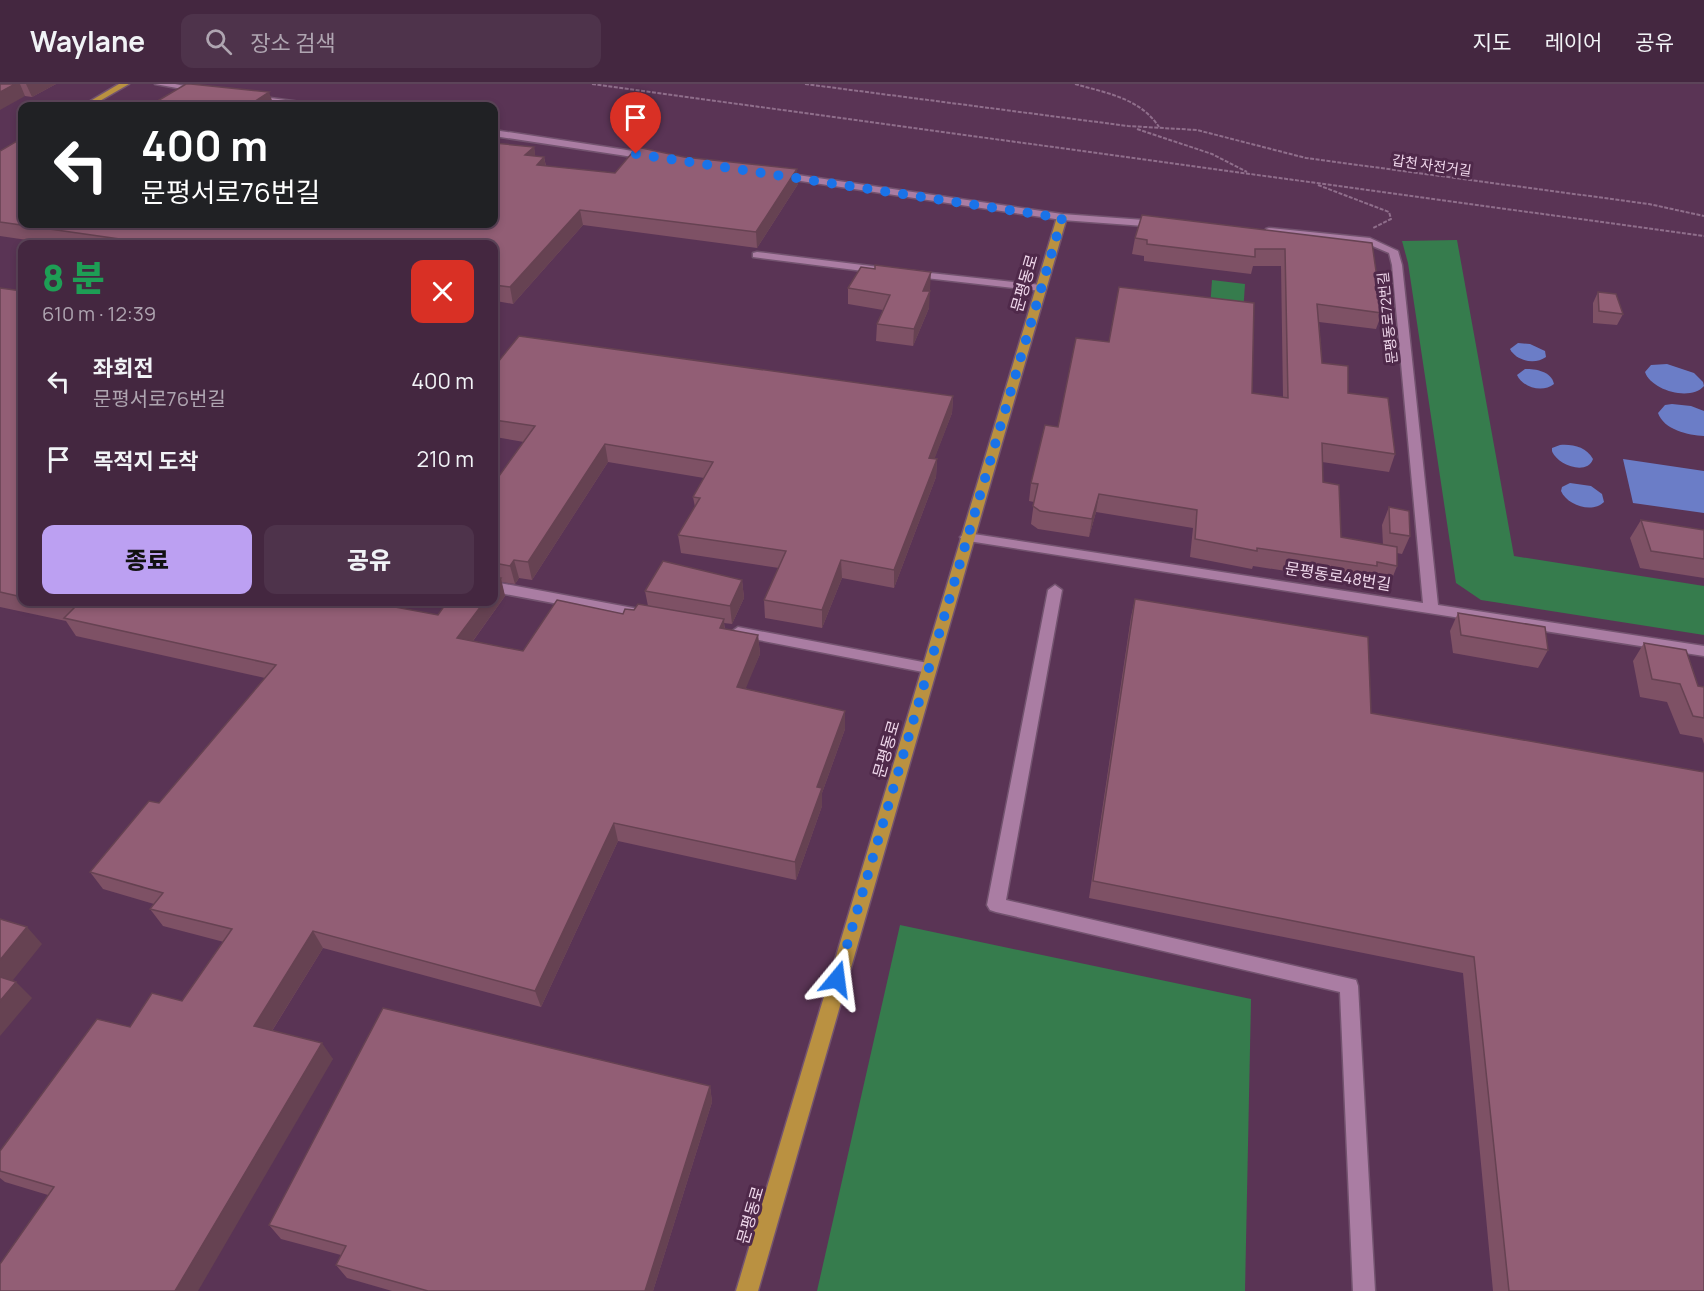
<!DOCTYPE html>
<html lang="ko">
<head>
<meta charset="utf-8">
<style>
  :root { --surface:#442740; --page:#4e334b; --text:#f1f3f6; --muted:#afa5b1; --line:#5c4459; --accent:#bca0f2 }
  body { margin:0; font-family:Manrope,"Noto Sans KR",sans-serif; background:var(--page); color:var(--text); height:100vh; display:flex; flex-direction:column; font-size:22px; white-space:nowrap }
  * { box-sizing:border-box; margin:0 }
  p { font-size:20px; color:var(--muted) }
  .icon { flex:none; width:33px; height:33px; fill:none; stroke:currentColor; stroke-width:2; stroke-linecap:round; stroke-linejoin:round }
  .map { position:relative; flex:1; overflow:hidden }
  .drawer { position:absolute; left:18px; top:156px; width:480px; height:366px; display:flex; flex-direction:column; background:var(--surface); border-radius:12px; box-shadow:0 3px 9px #0003,0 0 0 2px var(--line) }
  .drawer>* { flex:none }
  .top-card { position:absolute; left:18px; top:18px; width:480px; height:126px; border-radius:12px; box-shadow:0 3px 9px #0003,0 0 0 2px var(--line); background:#202124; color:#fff; overflow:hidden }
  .pin { position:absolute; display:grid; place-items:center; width:51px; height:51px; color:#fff; margin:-62px -26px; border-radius:50% 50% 50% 0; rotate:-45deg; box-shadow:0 0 6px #0007 }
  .pin .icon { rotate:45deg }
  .me { position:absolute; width:66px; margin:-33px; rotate:16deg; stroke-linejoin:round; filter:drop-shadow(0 0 4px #0008) }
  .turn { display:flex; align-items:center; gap:21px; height:126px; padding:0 24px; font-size:27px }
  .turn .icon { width:78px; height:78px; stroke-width:2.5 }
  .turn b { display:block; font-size:42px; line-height:51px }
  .round { display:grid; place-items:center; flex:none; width:63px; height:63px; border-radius:12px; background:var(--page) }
  .summary { display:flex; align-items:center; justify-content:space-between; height:102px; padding:0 24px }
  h1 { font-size:36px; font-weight:800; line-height:45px; color:#1e9e55 }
  .action { display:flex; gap:12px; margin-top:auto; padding:12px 24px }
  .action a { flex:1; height:69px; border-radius:12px; background:var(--accent); color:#111; font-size:24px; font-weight:800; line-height:69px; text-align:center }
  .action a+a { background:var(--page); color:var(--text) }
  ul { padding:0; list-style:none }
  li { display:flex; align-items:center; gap:18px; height:78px; padding:0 24px }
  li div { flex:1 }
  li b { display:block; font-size:22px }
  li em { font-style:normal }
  header { display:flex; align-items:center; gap:36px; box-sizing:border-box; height:84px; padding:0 30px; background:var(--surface); border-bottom:2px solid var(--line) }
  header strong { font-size:28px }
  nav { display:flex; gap:33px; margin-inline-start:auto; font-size:21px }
  .search { width:420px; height:54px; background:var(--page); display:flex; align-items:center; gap:15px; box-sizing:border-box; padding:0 21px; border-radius:12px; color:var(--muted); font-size:22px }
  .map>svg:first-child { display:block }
  .green { fill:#367c4d }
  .water { fill:#6b7dc7 }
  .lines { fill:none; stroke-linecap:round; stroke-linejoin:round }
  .minor-casing { stroke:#73536f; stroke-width:3 }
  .major-casing { stroke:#73536f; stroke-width:3 }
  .path { stroke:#8f6e8b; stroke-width:2; stroke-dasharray:4 1.5; stroke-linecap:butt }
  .minor { fill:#aa7da3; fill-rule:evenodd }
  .major { fill:#ba9141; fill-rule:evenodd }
  .wall { fill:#7e5165 }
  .shaded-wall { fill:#664252 }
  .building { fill:#925e75; stroke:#664252; stroke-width:1.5 }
  .route { stroke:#1a73e8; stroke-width:10; stroke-dasharray:0 18 }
  .labels { text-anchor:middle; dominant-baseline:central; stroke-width:6; stroke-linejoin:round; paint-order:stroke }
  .far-street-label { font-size:14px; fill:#f0d8ec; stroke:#4f294a }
  .street-label { font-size:16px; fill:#f0d8ec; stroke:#4f294a }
</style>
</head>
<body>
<header>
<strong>Waylane</strong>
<div class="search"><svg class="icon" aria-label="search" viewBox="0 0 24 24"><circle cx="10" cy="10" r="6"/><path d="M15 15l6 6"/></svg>장소 검색</div>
<nav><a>지도</a><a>레이어</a><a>공유</a></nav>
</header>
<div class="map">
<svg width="1704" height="1207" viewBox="0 0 1704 1207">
  <rect width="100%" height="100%" fill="#5a3455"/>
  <g class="green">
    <polygon points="1457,156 1514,472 1704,502 1704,551 1481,516 1456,499 1408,179 1402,157"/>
    <polygon points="1212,196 1245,200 1243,229 1210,225"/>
    <polygon points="900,841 1251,915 1245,1207 817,1207"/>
  </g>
  <g class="water">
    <path d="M1518 259 1530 260 1545 267 1546 273C1535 281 1516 277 1510 265Z"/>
    <path d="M1667 280 1694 289 1703 298 1704 302C1690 318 1651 306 1645 288L1651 281Z"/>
    <path d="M1525 285C1536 285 1551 287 1554 300 1543 309 1523 304 1517 291Z"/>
    <path d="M1672 320 1691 322 1704 327V352C1688 351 1664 346 1658 329L1665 321Z"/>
    <path d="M1560 361C1573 360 1586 363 1593 375 1587 392 1557 381 1552 367V364Z"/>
    <polygon points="1623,375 1704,387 1704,429 1633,419"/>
    <path d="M1570 399 1591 402 1602 410 1604 418C1592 430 1567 421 1561 407L1562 403Z"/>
  </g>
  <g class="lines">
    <g class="minor-casing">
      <g id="minor">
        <polygon points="155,0 175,0 203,6 199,8"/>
        <polygon points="249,11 315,20 319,22 301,22 252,15 248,13"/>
        <polygon points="494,46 653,70 657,73 653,76 494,52"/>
        <polygon points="777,88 1062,130 1158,137 1163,140 1158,143 1062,136 774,93 773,91"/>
        <polygon points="1269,144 1370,154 1398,167 1402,181 1438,521 1704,562 1704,572 962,456 960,453 967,449 1423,519 1392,181 1389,169 1368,160 1266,149 1266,145"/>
        <polygon points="757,168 879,183 884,186 879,189 753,173 753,169"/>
        <polygon points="912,187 1041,201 1046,204 1041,207 908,192 907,190"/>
        <polygon points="494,498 644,526 651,531 644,536 494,508"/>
        <polygon points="1055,501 1062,506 1006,816 1356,896 1358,902 1375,1207 1353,1207 1340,908 996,828 990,826 987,821 1048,506"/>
        <polygon points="738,543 928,579 935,584 928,589 733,551 731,548"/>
      </g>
    </g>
    <g class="major-casing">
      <g id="major">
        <polygon points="119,0 129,0 91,22 82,22"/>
        <polygon points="1062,130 1067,133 758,1207 736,1207 1057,133"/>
      </g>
    </g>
    <g class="path">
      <polyline points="592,0 1704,152"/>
      <polyline points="805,0 1128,42 1197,46 1306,74 1649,120 1704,132"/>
      <path d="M1075 0C1106 9 1140 14 1159 43"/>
      <polyline points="1137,45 1212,70 1247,88"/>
      <polyline points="1318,101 1389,128 1391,135 1373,144"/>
    </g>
    <use href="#minor" class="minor"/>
    <use href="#major" class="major"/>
  </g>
  <g class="wall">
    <polygon points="0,0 56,0 32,13 25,12"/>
    <polygon points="534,63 535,72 544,73 546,82 615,89 798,100 757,164 583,141 513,220 496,217 494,220 494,160 54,160 0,152 0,67 22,140 494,140"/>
    <polygon points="1135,154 1372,159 1382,229 1376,245 1319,238 1322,279 1348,309 1395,370 1389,388 1322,378 1323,398 1341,453 1383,461 1382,441 1389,423 1410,452 1402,470 1397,469 1397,482 1390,500 1371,496 1370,500 1253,482 1252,485 1190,473 1193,444 1096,428 1089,453 1038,445 1031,440 1034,418 1029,417 1031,399 1058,343 1252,309 1283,313 1281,182 1253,182 1251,190 1144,177 1144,172 1132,170"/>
    <polygon points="0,204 22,207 22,518 368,518 438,531 494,518 494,399 524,358 495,353 494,355 494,283 953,312 952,329 934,375 937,375 936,393 894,504 842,494 822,544 765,534 764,516 779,484 681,469 678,451 695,423 693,413 704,394 608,378 532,496 519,494 515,500 501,498 505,512 473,557 523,567 623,530 648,522 645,507 742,496 744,514 732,540 724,539 725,545 758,551 760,570 745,604 845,645 822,709 822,722 796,796 618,757 541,923 323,864 272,947 333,975 48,1111 5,1098 0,1094 0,1067 130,943 182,917 224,858 163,842 150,825 154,820 103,805 90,788 159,719 265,594 76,552 66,537 0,523"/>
    <polygon points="848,204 930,205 929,207 929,224 913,262 876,257 877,240 883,226 848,220"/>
    <polygon points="1598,208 1623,230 1617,241 1593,239 1593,219"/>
    <polygon points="1641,436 1704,446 1704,494 1640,484 1630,454"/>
    <polygon points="1135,515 1371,629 1704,1207 1493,1207 1463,889 1089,814 1131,533"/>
    <polygon points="1458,529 1548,566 1538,584 1453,569 1450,547"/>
    <polygon points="1644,559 1698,602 1704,603 1704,660 1702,654 1680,650 1667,618 1640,613 1633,577"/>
    <polygon points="710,1002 712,1018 653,1207 392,1207 347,1194 336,1181 341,1171 281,1155 269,1141"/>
  </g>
  <g class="shaded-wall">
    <polygon points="15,0 20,0 25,12 0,26 0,8"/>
    <polygon points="26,0 56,0 32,13"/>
    <polygon points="269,8 274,22 248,22"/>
    <polygon points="534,63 536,79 525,71"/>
    <polygon points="544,73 547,89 537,81"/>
    <polygon points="797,85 798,100 757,164 756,148"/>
    <polygon points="580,126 583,141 513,220 510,203"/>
    <polygon points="931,188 930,205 923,223 923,207"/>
    <polygon points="930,207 929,224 913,262 914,245"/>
    <polygon points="494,208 496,217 494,220"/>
    <polygon points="953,312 952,329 928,392 929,374"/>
    <polygon points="605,360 608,378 532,496 528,478"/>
    <polygon points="937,375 936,393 894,504 894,486"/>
    <polygon points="1099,410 1096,428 1089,453 1092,435"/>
    <polygon points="514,476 519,494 515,500 510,482"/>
    <polygon points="841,476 842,494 822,544 822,526"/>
    <polygon points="501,494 505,512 462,572 457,554 484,518 494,518 494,504"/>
    <polygon points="742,496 744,514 732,540 730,522"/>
    <polygon points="724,535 725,553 720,544"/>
    <polygon points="758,551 760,570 739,621 737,603"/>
    <polygon points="845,627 845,645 822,709 822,722 796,796 795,778 817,703"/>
    <polygon points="614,739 618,757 541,923 535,907"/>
    <polygon points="27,843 42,860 5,906 0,901 0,876"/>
    <polygon points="313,847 323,864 265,958 254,942"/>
    <polygon points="16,898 32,914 0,952 0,917"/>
    <polygon points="322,959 333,975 198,1207 175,1207"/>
    <polygon points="710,1002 712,1018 653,1207 645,1207"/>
  </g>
  <g class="building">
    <polygon points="0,0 15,0 0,8"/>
    <polygon points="186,0 191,0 269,8 248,22 149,22"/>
    <polygon points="22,54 22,140 494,140 494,59 534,63 525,71 544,73 537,81 615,89 637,63 684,73 797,85 756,148 580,126 510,203 494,201 494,160 155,160 0,138 0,67"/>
    <polygon points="1142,131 1372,159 1382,229 1317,220 1322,279 1348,282 1348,309 1388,314 1395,370 1322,359 1323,398 1339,401 1341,453 1397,463 1397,482 1377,478 1377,482 1257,464 1257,467 1195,455 1197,426 1099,410 1092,435 1040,427 1033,422 1038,400 1031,399 1045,341 1058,343 1076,254 1109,258 1119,203 1254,219 1252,309 1288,314 1285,165 1255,165 1255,173 1147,160 1147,156 1135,154"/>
    <polygon points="875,181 931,188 923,207 930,207 914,245 877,240 890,211 848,204 861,183 875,185"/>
    <polygon points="0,204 22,207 22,513 0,508"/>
    <polygon points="1598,208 1616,210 1623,230 1599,227"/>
    <polygon points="519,252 953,312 929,374 937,375 894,486 841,476 822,526 764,516 786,467 678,451 700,414 693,413 713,378 605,360 528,478 514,476 510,482 494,479 494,399 535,342 494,336 494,283"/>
    <polygon points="1389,423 1409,427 1410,452 1390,449"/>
    <polygon points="1641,436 1704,446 1704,475 1651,467"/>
    <polygon points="663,477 742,496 730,522 645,507"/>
    <polygon points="494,493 501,494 494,504"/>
    <polygon points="1135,515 1368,553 1371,629 1704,688 1704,1207 1509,1207 1474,873 1093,797"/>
    <polygon points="557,516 623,530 625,525 634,526 638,520 724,535 720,544 758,551 737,603 845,627 817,703 822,704 795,778 614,739 535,907 313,847 254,942 322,959 175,1207 0,1207 0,1180 54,1103 0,1087 0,1067 97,935 130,943 152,909 182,917 232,845 150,825 163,809 90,788 149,717 159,719 276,581 64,534 75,523 47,518 368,518 438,531 447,518 484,518 457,554 523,567"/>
    <polygon points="1458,529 1545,543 1548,566 1461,551"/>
    <polygon points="1644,559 1686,566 1698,602 1704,603 1704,634 1693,632 1680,600 1652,595"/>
    <polygon points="0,835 27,843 0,876"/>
    <polygon points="0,893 16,898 0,917"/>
    <polygon points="383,924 710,1002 645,1207 428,1207 336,1181 346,1162 269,1141"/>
  </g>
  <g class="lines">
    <polyline class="route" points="636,70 1062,134 837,895"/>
  </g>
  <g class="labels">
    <g class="far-street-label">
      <text transform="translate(1432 81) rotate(8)">갑천 자전거길</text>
      <text transform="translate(1387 234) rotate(-96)">문평동로72번길</text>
    </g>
    <g class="street-label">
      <text transform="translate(1024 199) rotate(-74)">문평동로</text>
      <text transform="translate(1338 492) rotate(9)">문평동로48번길</text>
      <text transform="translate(886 665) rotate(-74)">문평동로</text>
      <text transform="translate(750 1131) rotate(-74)">문평동로</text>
    </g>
  </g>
</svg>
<div class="pin" style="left:636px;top:70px;background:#d93025"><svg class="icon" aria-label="arrive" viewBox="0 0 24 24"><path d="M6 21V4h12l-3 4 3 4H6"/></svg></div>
<svg class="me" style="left:837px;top:895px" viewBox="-20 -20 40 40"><path d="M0-17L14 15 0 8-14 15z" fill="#1a73e8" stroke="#fff" stroke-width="4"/></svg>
<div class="top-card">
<div class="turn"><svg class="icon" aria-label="left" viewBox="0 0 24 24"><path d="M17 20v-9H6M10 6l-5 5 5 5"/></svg><div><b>400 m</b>문평서로76번길</div></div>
</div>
<section class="drawer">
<div class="summary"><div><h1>8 분</h1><p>610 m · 12:39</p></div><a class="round" style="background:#d93025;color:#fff"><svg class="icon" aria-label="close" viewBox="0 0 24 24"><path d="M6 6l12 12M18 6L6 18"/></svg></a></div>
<ul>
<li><svg class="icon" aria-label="left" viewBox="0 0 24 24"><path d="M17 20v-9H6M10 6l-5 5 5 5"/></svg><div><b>좌회전</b><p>문평서로76번길</p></div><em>400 m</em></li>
<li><svg class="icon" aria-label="arrive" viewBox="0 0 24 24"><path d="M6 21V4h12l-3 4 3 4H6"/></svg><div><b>목적지 도착</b></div><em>210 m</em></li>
</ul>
<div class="action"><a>종료</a><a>공유</a></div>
</section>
</div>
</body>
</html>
